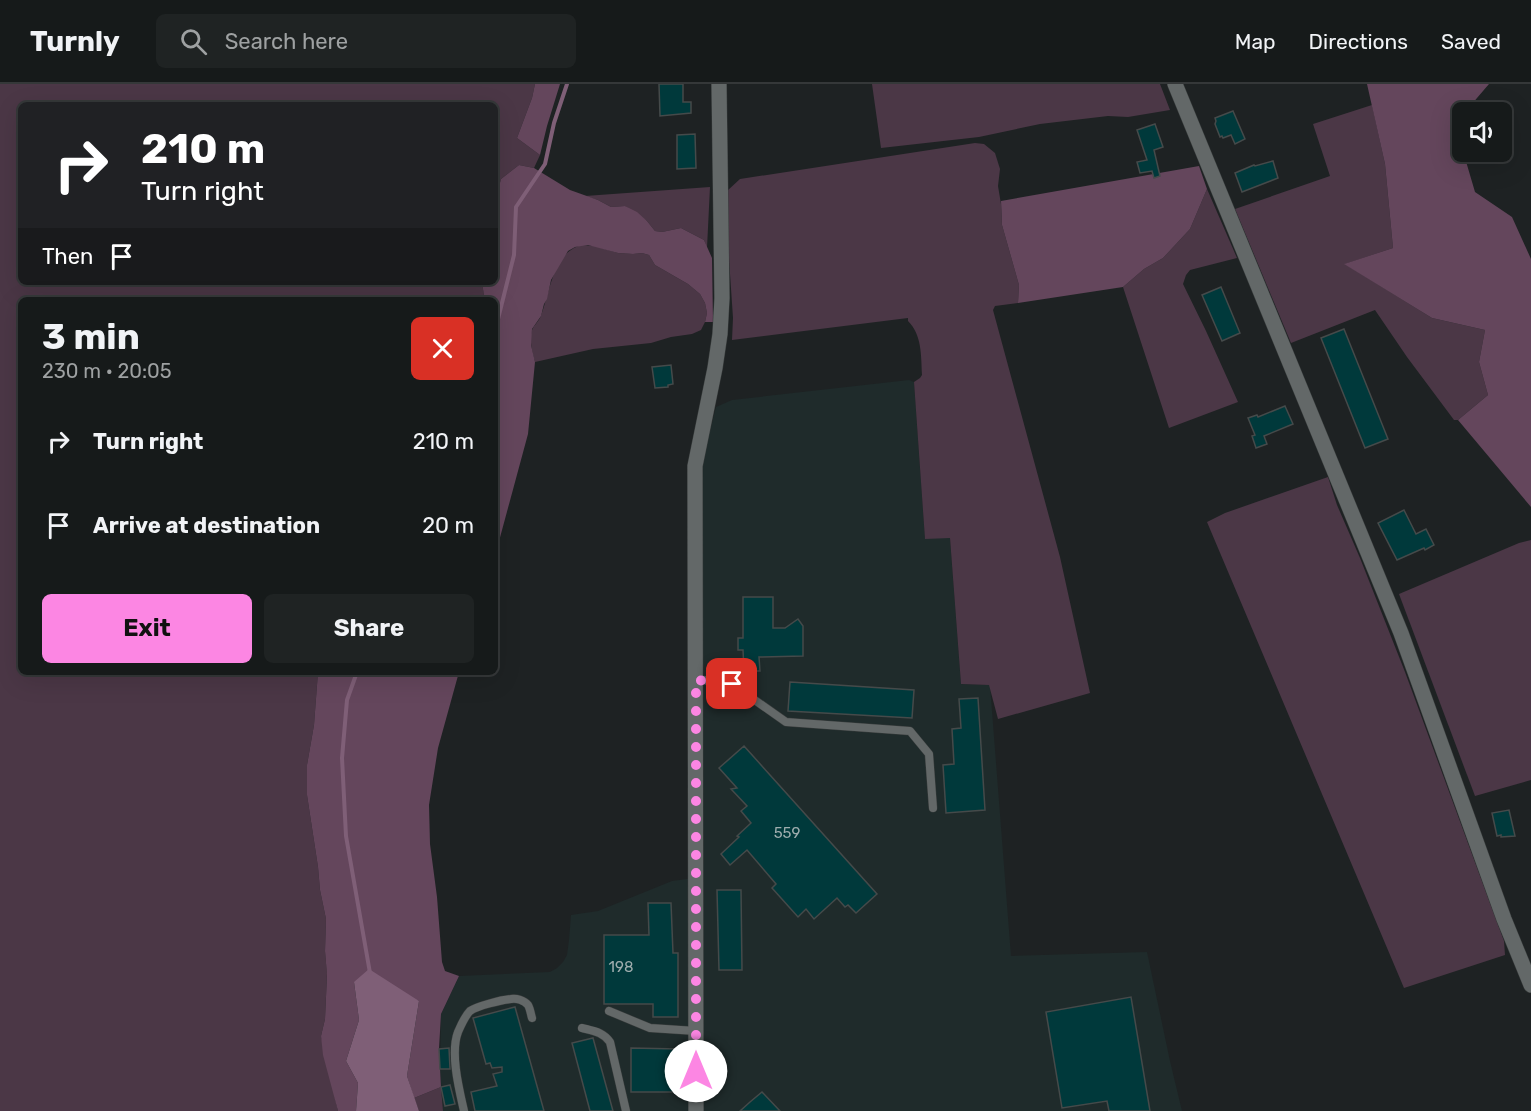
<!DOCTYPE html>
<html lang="en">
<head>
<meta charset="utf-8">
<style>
  :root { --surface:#161a1a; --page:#1f2323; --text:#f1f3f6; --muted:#9ea1a2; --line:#353839; --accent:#fc86e3 }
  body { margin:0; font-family:Rubik,sans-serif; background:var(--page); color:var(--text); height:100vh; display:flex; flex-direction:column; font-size:22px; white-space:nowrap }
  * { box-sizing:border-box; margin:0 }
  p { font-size:20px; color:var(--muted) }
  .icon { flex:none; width:33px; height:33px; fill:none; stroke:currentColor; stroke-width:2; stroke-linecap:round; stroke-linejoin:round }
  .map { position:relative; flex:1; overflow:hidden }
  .panel { position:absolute; left:18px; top:213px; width:480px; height:378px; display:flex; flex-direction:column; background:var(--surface); border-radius:9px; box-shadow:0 6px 24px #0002,0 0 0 2px var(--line) }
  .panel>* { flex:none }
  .top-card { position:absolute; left:18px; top:18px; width:480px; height:183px; border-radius:9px; box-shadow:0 6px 24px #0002,0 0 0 2px var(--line); background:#202124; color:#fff; overflow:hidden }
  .fabs { position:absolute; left:1452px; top:18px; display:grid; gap:12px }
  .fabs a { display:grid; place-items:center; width:60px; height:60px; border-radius:9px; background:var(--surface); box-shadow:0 6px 24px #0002,0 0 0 2px var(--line); font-size:30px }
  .pin { position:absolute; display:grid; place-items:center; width:51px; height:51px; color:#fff; margin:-26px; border-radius:12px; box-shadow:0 3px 9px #0006 }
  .me { position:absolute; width:66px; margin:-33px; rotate:0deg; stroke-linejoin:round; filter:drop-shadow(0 0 4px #0008) }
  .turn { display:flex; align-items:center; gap:21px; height:126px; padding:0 24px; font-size:27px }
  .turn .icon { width:78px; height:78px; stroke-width:2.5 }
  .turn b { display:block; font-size:42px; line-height:51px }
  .then { display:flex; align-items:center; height:57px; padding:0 24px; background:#0003; gap:12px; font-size:22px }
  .round { display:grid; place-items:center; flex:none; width:63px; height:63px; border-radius:9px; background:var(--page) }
  .summary { display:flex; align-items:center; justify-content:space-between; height:102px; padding:0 24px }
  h1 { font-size:36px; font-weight:700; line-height:45px }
  .primary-button { display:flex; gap:12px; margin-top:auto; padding:12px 24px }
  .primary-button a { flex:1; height:69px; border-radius:9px; background:var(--accent); color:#111; font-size:24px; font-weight:700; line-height:69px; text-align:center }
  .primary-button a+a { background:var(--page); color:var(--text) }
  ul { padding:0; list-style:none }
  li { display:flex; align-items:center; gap:18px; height:84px; padding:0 24px }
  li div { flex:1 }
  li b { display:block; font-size:22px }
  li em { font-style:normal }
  header { display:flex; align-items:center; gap:36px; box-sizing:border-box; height:84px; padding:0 30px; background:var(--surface); border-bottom:2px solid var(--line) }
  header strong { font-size:28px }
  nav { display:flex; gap:33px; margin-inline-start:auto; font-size:21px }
  .search { width:420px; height:54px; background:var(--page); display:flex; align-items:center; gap:15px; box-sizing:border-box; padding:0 21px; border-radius:9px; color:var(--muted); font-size:22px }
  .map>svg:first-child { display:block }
  .built { fill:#1f2b2b }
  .green { fill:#4b3746 }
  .forest { fill:#64465c }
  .water { fill:#7f5f77 }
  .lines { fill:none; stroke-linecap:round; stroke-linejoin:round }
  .stream { stroke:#7f5f77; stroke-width:4 }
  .building { fill:#00393b; stroke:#454a4a; stroke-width:1.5 }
  .service-casing { stroke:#383c3c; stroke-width:9 }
  .minor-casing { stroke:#383c3c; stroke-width:16 }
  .service { stroke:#636868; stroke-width:8 }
  .minor { stroke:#636868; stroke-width:15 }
  .route { stroke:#fc86e3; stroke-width:10; stroke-dasharray:0 18 }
  .labels { text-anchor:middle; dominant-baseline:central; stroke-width:4.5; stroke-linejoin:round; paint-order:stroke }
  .number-label { font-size:15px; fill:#9eadae }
</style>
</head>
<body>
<header>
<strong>Turnly</strong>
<div class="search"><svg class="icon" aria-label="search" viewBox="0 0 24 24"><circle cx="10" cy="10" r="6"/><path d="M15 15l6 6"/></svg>Search here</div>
<nav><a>Map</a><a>Directions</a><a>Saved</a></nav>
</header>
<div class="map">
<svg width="1531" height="1027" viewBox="0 0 1531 1027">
  <rect width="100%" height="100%" fill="#1e2223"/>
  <polygon class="built" points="909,296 914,298 925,454 950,454 961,600 990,601 1011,872 1147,868 1170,977 1182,1027 443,1027 440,985 441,930 459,892 550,888 557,884 563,878 567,871 569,856 571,831 598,827 672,797 702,793 702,378 716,323 732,316"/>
  <g class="green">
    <polygon points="0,0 535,0 532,14 517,54 540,71 534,84 519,81 501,95 495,118 495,21 21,21 21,198 482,198 484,212 482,216 21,216 21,588 318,588 314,641 307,681 307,711 318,783 320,806 326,835 325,867 327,890 325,935 321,952 338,1027 0,1027"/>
    <polygon points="872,0 1160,0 1170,26 1128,33 1108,32 1040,40 979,53 881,64"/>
    <polygon points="1372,21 1385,80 1393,164 1345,180 1432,234 1485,246 1479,278 1488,311 1458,336 1454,336 1407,273 1375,226 1291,259 1235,125 1330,92 1313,40"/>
    <path d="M975 59 984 60 995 69 1000 85 998 102 1001 120 1002 141 1019 201 1018 219 995 222 993 226 1060 473 1090 609 998 635 989 601 961 600 950 454 925 455 914 298 920 294 922 291C921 271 922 251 908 237V234L732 256 733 234 729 175 727 107 740 95Z"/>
    <polygon points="710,103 707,164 704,156 681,144 662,148 655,147 647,137 625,122 611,123 598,116 585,112"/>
    <polygon points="1207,105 1237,174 1190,186 1186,191 1183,200 1206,247 1238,318 1169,344 1123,203 1144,185 1163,174 1190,145"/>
    <path d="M582 161 595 162 618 169 633 170 642 169 649 171 655 181 688 200 700 210 705 219 707 229 705 238 701 246 692 250 671 253 651 259 593 265 535 278C532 267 529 256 532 246 534 241 538 238 540 234 550 211 552 168 582 161Z"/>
    <polygon points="1328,393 1337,421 1360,474 1405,588 1504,857 1505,871 1404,904 1207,438 1225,429"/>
    <polygon points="1531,456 1531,696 1475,712 1399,510 1519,459"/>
    <polygon points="441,1003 443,1027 419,1027 414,1014"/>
  </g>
  <g class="forest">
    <polygon points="535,0 560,0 547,42 540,71 517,54 532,14"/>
    <polygon points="1367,0 1489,0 1465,28 1462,28 1462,31 1455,40 1475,108 1512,133 1531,175 1531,423 1458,336 1488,311 1479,278 1485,246 1432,234 1344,180 1393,164 1385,80"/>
    <polygon points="519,81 534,84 570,106 598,116 611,123 625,122 637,128 647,137 655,147 662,148 681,144 704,156 712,174 713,238 705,238 707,229 705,219 700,210 688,200 655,181 649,171 642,169 633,170 618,169 588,161 575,163 568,167 551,196 547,215 544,220 541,232 532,245 531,261 535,278 528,350 495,472 495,216 482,216 484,212 482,198 495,198 495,118 501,95"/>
    <polygon points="1199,82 1207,105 1190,145 1163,174 1144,185 1123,203 1018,219 1019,201 1002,141 1001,117"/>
    <polygon points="318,588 459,588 438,664 429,721 430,760 437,813 442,878 445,887 459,892 441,930 439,965 441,1003 414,1014 407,992 419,917 354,898 359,936 346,977 358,999 356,1027 338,1027 323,971 321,952 325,935 327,891 325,867 326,835 320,806 318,783 307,711 307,681 314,641"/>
  </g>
  <polygon class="water" points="369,885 419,917 407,992 419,1027 356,1027 358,999 346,977 359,936 354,898"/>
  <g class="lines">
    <g class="stream">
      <polyline points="495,247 514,171 516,123 545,80 554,39 567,0"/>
      <polyline points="357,588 347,616 342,674 346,752 370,889"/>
    </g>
  </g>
  <g class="building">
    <polygon points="659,0 683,0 683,18 691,18 691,29 660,32"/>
    <polygon points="1233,27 1245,55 1235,60 1231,51 1223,54 1222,52 1220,53 1215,40 1216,37 1215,34"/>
    <polygon points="1155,40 1163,63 1154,66 1160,92 1154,94 1152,87 1140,89 1137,78 1147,76 1137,46"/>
    <polygon points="695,50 696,84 677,85 677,51"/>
    <polygon points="1273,77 1278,94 1242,108 1235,89 1254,81 1255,82"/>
    <polygon points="1221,203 1240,249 1222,257 1202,211"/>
    <polygon points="1344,245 1388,355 1365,364 1321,254"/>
    <polygon points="671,281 673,300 668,301 668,303 655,304 652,283"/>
    <polygon points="1285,322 1293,340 1264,352 1267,360 1256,364 1252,352 1255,351 1248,334 1257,331 1258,333"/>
    <polygon points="1404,426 1416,450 1426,445 1434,461 1425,466 1424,464 1397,476 1378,439"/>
    <polygon points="743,513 773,513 773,544 785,544 798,535 803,542 803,572 759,573 760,587 744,587 743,566 738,566 738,554 743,554"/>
    <polygon points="790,598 914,606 912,634 788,627"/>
    <polygon points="978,614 985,726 946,729 943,681 954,680 952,645 961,644 959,615"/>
    <polygon points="744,662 877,810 856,829 848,821 845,823 837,814 814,835 806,825 798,833 772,804 776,800 747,766 730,781 721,770 739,753 737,752 751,739 741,727 747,722 731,705 737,704 719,684"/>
    <polygon points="1509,726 1515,752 1501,753 1501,751 1497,752 1492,729"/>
    <polygon points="717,806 741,806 742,886 719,886"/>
    <polygon points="648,819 671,819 673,869 678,869 678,933 653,933 653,920 604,920 604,851 649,851"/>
    <polygon points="1131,913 1150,1027 1109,1027 1107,1017 1062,1024 1046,928"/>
    <polygon points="515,923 544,1027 475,1027 471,1008 497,1002 493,990 502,988 502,983 492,984 490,979 486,980 473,934"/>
    <polygon points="593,954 613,1027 590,1027 572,959"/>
    <polygon points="449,964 450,985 440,985 439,965"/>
    <polygon points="631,964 679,965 679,1008 631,1008"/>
    <polygon points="450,1001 455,1020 445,1022 441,1003"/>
    <polygon points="762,1008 780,1027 740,1027 750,1018"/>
  </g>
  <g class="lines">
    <g class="service-casing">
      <g id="service">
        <polyline points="696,595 732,600 786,638 910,647 929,670 933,724"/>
        <polyline points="609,927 650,944 696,947"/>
        <path d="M582 944C594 947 603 948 610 958L626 1027"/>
        <path d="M464 1027C459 1005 450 969 458 948 461 941 465 932 470 927 477 922 501 916 511 915 516 914 524 916 528 921 530 924 531 931 532 934"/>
      </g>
    </g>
    <g class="minor-casing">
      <g id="minor">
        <polyline points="1175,0 1401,549 1504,835 1531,901"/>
        <polyline points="696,1027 695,382 715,284 720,250 722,214 719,0"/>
      </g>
    </g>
    <use href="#service" class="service"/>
    <use href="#minor" class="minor"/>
  </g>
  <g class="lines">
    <polyline class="route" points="696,987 696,596 732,600"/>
  </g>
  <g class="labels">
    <g class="number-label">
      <text x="787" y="749">559</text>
      <text x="621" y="883">198</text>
    </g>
  </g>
</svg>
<div class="fabs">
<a><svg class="icon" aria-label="sound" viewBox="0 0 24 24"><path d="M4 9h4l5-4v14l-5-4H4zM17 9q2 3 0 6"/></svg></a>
</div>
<div class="pin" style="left:732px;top:600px;background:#d93025"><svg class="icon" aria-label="arrive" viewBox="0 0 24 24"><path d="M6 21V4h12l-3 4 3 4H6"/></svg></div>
<svg class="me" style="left:696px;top:987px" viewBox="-20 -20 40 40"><circle r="19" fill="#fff"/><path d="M0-13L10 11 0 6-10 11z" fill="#fc86e3"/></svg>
<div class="top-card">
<div class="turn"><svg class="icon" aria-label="right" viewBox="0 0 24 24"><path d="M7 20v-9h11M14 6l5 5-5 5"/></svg><div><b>210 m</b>Turn right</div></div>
<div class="then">Then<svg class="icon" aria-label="arrive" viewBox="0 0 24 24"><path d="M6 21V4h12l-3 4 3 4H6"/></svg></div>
</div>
<section class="panel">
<div class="summary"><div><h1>3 min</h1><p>230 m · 20:05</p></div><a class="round" style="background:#d93025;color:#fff"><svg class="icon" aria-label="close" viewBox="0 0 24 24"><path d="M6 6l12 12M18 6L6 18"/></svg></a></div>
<ul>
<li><svg class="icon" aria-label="right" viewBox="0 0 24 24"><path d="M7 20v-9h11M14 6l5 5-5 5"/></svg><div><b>Turn right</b></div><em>210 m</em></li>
<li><svg class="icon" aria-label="arrive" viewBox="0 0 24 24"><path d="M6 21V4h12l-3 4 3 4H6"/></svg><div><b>Arrive at destination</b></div><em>20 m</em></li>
</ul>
<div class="primary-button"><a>Exit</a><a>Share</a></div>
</section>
</div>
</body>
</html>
